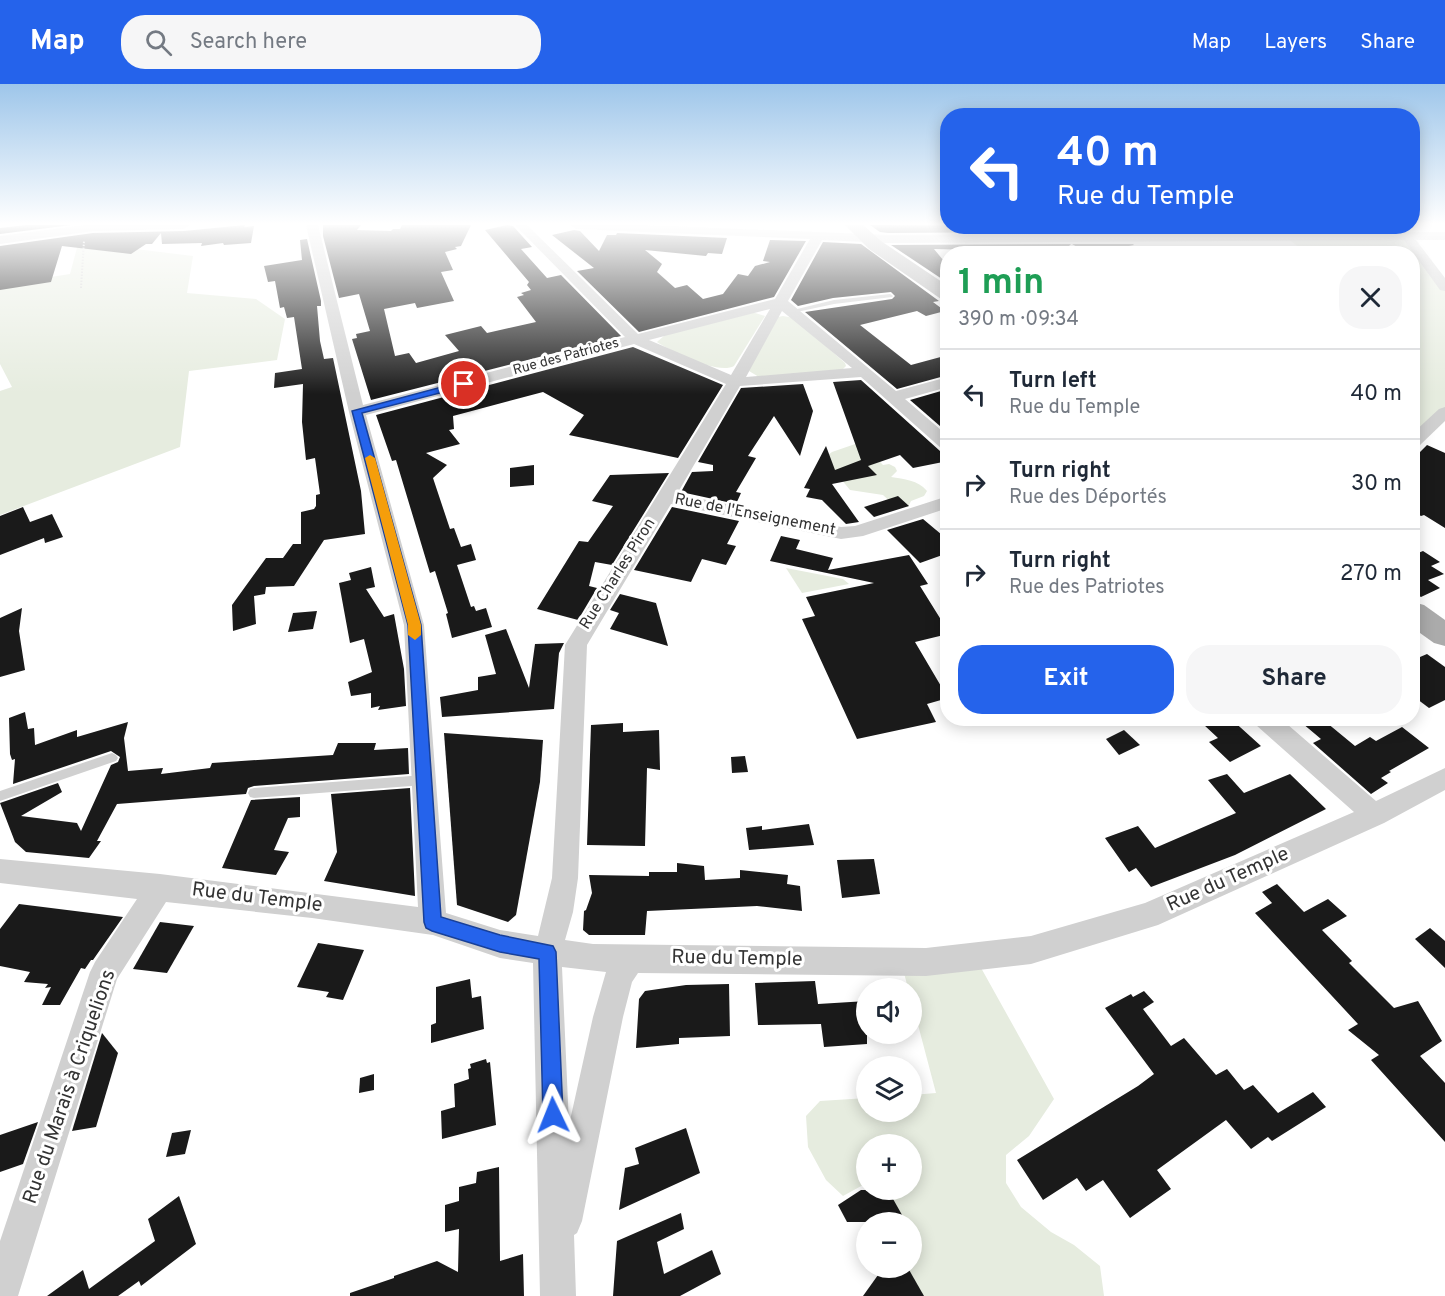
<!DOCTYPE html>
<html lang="en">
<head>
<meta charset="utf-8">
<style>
  :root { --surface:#fff; --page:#f6f6f7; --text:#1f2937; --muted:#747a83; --line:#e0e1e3; --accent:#2563eb }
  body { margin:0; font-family:Overpass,sans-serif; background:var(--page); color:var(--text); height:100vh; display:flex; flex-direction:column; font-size:22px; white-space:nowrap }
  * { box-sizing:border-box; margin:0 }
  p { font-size:20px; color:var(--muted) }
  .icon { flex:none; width:33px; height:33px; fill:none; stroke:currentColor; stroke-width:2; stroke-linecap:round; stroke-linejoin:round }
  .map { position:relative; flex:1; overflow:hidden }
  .details { position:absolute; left:940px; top:162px; width:480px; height:480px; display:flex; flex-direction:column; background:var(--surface); border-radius:24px; box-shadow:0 3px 15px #0003 }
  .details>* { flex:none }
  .top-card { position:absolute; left:940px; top:24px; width:480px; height:126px; border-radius:24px; box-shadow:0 3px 15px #0003; background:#2563eb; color:#fff; overflow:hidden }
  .controls { position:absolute; left:856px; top:894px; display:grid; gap:12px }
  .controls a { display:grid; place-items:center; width:66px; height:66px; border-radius:50%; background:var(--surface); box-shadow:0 3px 15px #0003; font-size:30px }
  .pin { position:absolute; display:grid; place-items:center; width:51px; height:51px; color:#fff; margin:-26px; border:3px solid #fff; border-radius:50%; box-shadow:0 2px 6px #0007 }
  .me { position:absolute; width:66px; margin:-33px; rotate:358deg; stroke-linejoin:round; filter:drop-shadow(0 0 4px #0008) }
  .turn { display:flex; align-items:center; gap:21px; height:126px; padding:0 18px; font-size:27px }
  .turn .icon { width:78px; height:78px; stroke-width:2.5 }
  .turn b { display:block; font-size:42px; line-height:51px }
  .round { display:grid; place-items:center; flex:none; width:63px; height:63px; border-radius:24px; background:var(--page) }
  .summary { display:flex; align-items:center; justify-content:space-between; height:102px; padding:0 18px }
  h1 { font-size:36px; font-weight:700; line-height:45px; color:#1e9e55 }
  .button { display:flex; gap:12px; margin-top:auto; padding:12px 18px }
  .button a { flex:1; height:69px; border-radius:24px; background:var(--accent); color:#fff; font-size:24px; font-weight:700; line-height:69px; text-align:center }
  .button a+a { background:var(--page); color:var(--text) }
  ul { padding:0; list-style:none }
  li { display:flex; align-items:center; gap:18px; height:90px; padding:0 18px; border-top:2px solid var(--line) }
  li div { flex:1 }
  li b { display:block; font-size:22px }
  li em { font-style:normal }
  header { display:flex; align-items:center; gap:36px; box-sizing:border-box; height:84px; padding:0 30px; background:var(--accent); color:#fff }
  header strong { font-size:28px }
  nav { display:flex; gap:33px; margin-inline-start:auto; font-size:21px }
  .search { width:420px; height:54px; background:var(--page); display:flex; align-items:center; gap:15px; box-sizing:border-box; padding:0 21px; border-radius:24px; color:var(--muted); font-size:22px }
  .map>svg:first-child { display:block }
  .green { fill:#e6ecdf; fill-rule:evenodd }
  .building { fill:#1a1a1a }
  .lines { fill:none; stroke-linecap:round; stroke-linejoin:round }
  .path { stroke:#cdcdcd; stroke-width:2; stroke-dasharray:1.5 1.5; stroke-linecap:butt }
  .lane { fill:#d0d0d0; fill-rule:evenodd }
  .street { fill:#d0d0d0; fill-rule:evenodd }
  .primary { fill:#ababab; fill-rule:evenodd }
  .route { fill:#2563eb; stroke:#184099; stroke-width:1.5 }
  .slow { fill:#f59e0b }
  .labels { text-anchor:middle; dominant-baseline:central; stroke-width:6; stroke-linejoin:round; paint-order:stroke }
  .far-street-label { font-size:14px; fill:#333; stroke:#fff }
  .street-label { font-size:16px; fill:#333; stroke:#fff }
  .near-street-label { font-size:20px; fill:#333; stroke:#fff }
</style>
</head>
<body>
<header>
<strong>Map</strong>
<div class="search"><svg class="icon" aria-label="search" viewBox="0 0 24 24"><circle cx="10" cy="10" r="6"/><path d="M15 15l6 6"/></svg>Search here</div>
<nav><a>Map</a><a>Layers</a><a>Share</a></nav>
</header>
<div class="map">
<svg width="1445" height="1212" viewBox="0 0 1445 1212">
  <rect width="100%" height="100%" fill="#fff"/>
  <g class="green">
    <polygon points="1317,142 1340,143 1352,153 1408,153 1445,203 1445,328 1413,358 1413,170 1306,169 1286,153 1329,152"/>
    <polygon points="1160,143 1211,143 1222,153 1169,153"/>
    <polygon points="86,159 193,172 187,209 256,215 285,235 277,276 189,287 180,363 0,431 0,307 12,303 0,280 0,201 70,190 78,160"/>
    <path d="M752 228 765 232 734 282C718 291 672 268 657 258L665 251Z"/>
    <polygon points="783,232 794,234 845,279 846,282 842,286 759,293 749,287 751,281 778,233"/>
    <path d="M861 358 883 381 889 380 895 383 897 387 891 393C904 395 918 396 927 407L924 412 911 417 908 423 895 422 883 411 850 406 824 374 832 368Z"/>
    <polygon points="786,484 843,495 849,500 802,509"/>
    <path d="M975 873 1054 1015 1029 1052 1006 1071V1099L1021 1123 1051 1148 1074 1161 1100 1182 1104 1212H920L906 1184H912V1138H883L863 1101 843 1112 826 1096 808 1063 806 1032 820 1017 867 1014V1028H912V1011L936 1009 912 918V904H908L901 878ZM867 1060H912V1106H867Z"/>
  </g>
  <g class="building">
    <polygon points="26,141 71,141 0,150 0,144"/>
    <polygon points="245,141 244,143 254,142 251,159 224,161 223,159 201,162 202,159 162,160 161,149 152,160 146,160 131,170 62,162 51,198 0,206 0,162 93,149 184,147"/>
    <polygon points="323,141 361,141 357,146 391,147 393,145 400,145 402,141 471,141 461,162 455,163 457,165 445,168 453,186 441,188 454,217 417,224 415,219 384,225 395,272 409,269 416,279 459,267 445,251 481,242 487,249 536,238 517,213 524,211 521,209 531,206 527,201 529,198 485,146 507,141 513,142 532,163 521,165 547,194 561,191 621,252 371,316 352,255 357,254 356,250 370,247 359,210 339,214 323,152"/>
    <polygon points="870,141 1119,142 1123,147 888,149 880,148"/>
    <polygon points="574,146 580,147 599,167 607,151 616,151 617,149 727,154 722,170 708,169 706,172 645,166 662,180 657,188 675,204 687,201 703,215 723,210 738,190 748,192 755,182 770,178 763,177 770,156 806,157 774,213 639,248 577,187 594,184 552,151"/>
    <polygon points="307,155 321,217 321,222 317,222 320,257 324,275 333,274 361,407 365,450 324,456 294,502 266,503 265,510 254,512 256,540 233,547 232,521 266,474 283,474 293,460 301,460 301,428 314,425 316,422 316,411 320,410 315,374 306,376 302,338 303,300 274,304 275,289 302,285 294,233 287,234 284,223 280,224 275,197 268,198 264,182 302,176 300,156"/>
    <polygon points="823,158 861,160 939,217 933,218 945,227 926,232 917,227 860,241 911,281 948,271 948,291 897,305 805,228 892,215 895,212 891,208 833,214 798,222 791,216"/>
    <polygon points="1071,160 1061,170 1039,170 1036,167 1026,170 982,170 980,166 934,165 948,182 948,199 891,161"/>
    <polygon points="1072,160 1133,160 1134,161 1089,170"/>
    <polygon points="633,263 723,301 678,374 569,351 584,331 543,308 453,332 454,345 449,346 460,360 426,369 447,381 433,394 450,445 454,444 461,463 471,460 476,476 457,481 471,523 474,522 476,527 486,524 492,543 452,554 446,530 448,529 435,487 430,489 396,376 392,377 376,331"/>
    <polygon points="861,296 940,367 948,368 948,377 913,384 900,371 868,382 877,391 832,400 859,438 846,440 822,416 806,413 810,405 804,404 826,362 835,386 861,376 833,298"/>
    <polygon points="803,300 813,327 800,372 774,332 748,372 756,374 736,408 741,409 736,420 681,408 692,388 713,387 713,381 698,378 741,304"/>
    <polygon points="948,305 948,349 910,316"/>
    <polygon points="1427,361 1445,369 1445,444 1424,431 1421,432 1413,427 1413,375"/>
    <polygon points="534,381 534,401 510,403 510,384"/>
    <polygon points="669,389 612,481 595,478 589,502 597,504 578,536 537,525 579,457 588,458 613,422 592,417 610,391"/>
    <polygon points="898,412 909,422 874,433 864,423"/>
    <polygon points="23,423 30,438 52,430 63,453 45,459 44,454 0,471 0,432"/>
    <polygon points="672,423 739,437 727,460 736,462 726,481 702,475 691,498 634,486"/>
    <polygon points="923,435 948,456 948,469 920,479 887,446"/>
    <polygon points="781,452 800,456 796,465 833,474 828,486 909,471 928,500 920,502 948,547 948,550 915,558 948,614 927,620 936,638 857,655 802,535 815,532 806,513 874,499 770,477"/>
    <polygon points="1423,467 1440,478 1431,482 1444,490 1428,496 1440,504 1421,513 1413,508 1413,471"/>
    <polygon points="371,483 375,503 366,505 384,533 394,530 404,585 406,622 378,626 380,622 371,624 371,609 351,612 348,598 372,588 364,555 350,559 339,499 351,496 349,489"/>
    <polygon points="620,510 656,519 668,562 610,545 619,529 610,526"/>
    <polygon points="22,524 19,547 25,586 0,593 0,534"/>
    <polygon points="317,527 313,545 288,548 293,529"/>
    <polygon points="506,545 529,604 535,560 564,559 559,569 554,625 442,633 440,613 478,606 478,593 496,590 485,551"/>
    <polygon points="1427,570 1445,583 1445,616 1429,624 1413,612 1413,576"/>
    <polygon points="25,628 28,645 34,644 35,661 77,646 77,653 128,638 124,654 128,687 163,684 161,690 210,684 212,679 333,671 338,659 376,659 374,666 408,664 409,690 254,702 248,704 246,710 117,720 97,757 101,757 89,774 26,768 15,758 0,719 58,699 62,708 21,732 77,739 81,747 111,681 118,678 120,673 111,667 13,700 15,675 12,676 10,670 9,634"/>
    <polygon points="1217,634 1230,634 1261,662 1230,678 1209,658 1218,654 1204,641"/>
    <polygon points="1296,634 1321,634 1355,662 1370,653 1376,657 1402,643 1429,664 1389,687 1391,688 1381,694 1388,699 1371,710 1313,659 1321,655"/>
    <polygon points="623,639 623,648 659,646 660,686 647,684 645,762 587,761 591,641"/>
    <polygon points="1124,646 1140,661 1119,671 1106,655"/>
    <polygon points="444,649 543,656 540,698 516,831 508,838 457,821"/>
    <polygon points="745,672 748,688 732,689 731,673"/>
    <polygon points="1227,690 1244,709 1290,690 1326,725 1235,771 1151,803 1136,784 1129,788 1105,754 1138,742 1155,764 1236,729 1208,696"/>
    <polygon points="410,704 415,812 324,797 337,768 331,710"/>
    <polygon points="300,713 300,733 288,734 274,766 289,768 276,791 222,784 251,716"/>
    <polygon points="809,740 814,761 749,766 746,744 762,742 762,746"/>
    <polygon points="874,775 880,810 842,814 837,776"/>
    <polygon points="677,779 704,782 705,796 740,794 740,786 788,791 787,800 800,802 802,827 757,822 647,827 645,851 589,851 583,846 584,827 586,826 592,809 589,791 649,792 649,788 677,788"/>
    <polygon points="1277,800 1304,828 1328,815 1347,832 1322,846 1352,877 1349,879 1394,924 1418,917 1442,957 1420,972 1445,999 1445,1058 1371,976 1379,971 1348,946 1358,940 1255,829 1272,819 1262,808"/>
    <polygon points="19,820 123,833 93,876 91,876 85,885 81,884 60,921 42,921 51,903 45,904 48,900 24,898 30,888 0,882 0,845"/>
    <polygon points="160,838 194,842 167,889 133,885"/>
    <polygon points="1430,844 1445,857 1445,884 1415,855"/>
    <polygon points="318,859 364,866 343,916 326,913 329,908 297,903"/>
    <polygon points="470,895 472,914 481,912 484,945 431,959 431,941 436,939 436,903"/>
    <polygon points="815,897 818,920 867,917 867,960 824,963 821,940 758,941 755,899"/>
    <polygon points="729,900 730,952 679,954 679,960 636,964 639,915 645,907 686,901"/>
    <polygon points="1144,907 1154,918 1143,925 1171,962 1184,954 1216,991 1227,985 1244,1006 1253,1001 1278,1029 1313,1008 1326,1023 1272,1057 1268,1053 1251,1065 1226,1036 1157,1086 1171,1105 1130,1134 1103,1096 1086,1107 1077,1094 1043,1116 1017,1076 1138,1002 1154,990 1105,924 1131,910 1133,913"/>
    <polygon points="102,949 118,969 96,1043 72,1047"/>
    <polygon points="486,975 487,979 490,978 496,1041 442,1055 441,1027 455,1023 454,1000 469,995 468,985 471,984 470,980"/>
    <polygon points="374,990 374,1006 359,1009 360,994"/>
    <polygon points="38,1038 23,1080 0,1088 0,1051"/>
    <polygon points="686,1044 700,1089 619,1126 625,1084 639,1080 635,1064"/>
    <polygon points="191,1046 185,1070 166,1073 172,1049"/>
    <polygon points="499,1083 500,1177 523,1170 524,1212 350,1212 350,1209 394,1194 394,1192 437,1177 458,1188 459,1145 445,1148 445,1121 459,1117 459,1103 476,1099 477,1088"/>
    <polygon points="861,1106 888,1106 906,1138 847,1138 838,1121"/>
    <polygon points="179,1112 196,1160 141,1202 139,1197 118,1212 47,1212 83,1186 89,1205 155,1157 148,1135"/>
    <polygon points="681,1129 684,1145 657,1158 664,1190 712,1166 721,1190 680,1212 613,1212 617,1157"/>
    <polygon points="883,1184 908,1184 924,1212 863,1212"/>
  </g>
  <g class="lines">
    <polyline class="path" points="81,204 84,157"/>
    <g class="lane">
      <polygon points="890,210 893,212 892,213 834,220 792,229 789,227 834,216"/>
      <polygon points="112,669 116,671 118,674 116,677 0,717 0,707"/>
      <polygon points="424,691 428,693 430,696 428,699 424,701 254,714 250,713 248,709 250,705 254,704"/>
    </g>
    <g class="street">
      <polygon points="85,141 190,141 184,145 93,147 0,160 0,152"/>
      <path d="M306 141H318L363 321 625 253 515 141H527L638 250 775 215 810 155 576 145 570 141H645L888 151 1445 148V156H1416L1445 194V207L1440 206 1404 156 888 159 822 156 788 217 896 307 948 293V303L905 315 948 352V366L942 365 861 293 740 302 677 410 841 443 855 442 948 412V424L863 452 841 455 671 420 587 561 578 794 573 828 565 856 593 860 926 864 1031 852 1145 819 1354 728 1256 641 1253 634H1280L1376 717 1445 684V706L1384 739 1158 841 1031 880 926 892 638 889 632 898 623 933 582 1137 577 1149 574 1151 576 1212H540L533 879 500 874 433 851 312 834 166 818 117 895 18 1212H0V1157L90 888 95 878 137 815 0 799V775L160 790 418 823 404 541 349 328ZM770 225 731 291 649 256ZM782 227 852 284 746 293ZM634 260 726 300 565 561 552 794 538 852 500 846 446 829 424 541 366 331ZM562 883 606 888 593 933 569 1041Z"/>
      <polygon points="1445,323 1445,337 1419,362 1413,363 1413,349 1439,325"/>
    </g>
    <g class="primary">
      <polygon points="845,141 863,141 881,157 948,202 948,217 941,215 869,165"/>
      <polygon points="1413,518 1424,521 1445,536 1445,562 1434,559 1413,544"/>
    </g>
  </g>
  <linearGradient id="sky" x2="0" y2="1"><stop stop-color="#9ec6ea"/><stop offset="0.45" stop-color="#fff"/><stop offset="1" stop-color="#fff" stop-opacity="0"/></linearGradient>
  <rect width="1445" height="310" fill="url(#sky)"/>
  <polygon class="route" points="464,297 467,298 467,302 362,329 421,541 441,833 500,851 553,862 556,868 563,1031 560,1038 553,1041 546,1038 543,1031 539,875 500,868 432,847 426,844 424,838 408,541 352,327"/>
  <polygon class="slow" points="370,371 375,374 421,541 421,551 415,556 408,551 408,541 365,374"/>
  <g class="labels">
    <g class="far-street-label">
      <text transform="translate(566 273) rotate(-15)">Rue des Patriotes</text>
    </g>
    <g class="street-label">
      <text transform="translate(755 431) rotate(11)">Rue de l'Enseignement</text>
      <text transform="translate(618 490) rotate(-58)">Rue Charles Piron</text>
    </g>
    <g class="near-street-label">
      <text transform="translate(1228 796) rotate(-24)">Rue du Temple</text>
      <text transform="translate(257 814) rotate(7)">Rue du Temple</text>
      <text transform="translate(737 875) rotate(1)">Rue du Temple</text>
      <text transform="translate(70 1003) rotate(-71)">Rue du Marais à Criquelions</text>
    </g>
  </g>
</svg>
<div class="controls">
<a><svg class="icon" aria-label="sound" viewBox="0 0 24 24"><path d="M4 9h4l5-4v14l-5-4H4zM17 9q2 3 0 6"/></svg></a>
<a><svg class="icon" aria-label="layers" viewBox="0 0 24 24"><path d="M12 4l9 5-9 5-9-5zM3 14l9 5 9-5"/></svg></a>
<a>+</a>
<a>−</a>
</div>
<div class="pin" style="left:464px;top:300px;background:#d93025"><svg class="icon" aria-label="arrive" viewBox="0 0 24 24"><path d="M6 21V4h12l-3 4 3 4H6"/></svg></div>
<svg class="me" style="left:553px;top:1031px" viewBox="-20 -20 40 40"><path d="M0-17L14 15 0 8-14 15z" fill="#2563eb" stroke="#fff" stroke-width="4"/></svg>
<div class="top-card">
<div class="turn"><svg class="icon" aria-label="left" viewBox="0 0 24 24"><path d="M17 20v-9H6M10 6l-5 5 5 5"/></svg><div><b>40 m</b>Rue du Temple</div></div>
</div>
<section class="details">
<div class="summary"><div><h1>1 min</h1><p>390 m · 09:34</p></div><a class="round"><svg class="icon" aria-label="close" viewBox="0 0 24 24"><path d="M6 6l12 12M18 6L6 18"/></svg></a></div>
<ul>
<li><svg class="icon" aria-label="left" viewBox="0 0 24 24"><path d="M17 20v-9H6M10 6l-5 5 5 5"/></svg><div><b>Turn left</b><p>Rue du Temple</p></div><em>40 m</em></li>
<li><svg class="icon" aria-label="right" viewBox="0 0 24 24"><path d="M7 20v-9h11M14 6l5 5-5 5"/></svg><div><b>Turn right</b><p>Rue des Déportés</p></div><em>30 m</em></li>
<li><svg class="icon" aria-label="right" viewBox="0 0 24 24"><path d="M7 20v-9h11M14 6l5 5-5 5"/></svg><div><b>Turn right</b><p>Rue des Patriotes</p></div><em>270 m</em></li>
</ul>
<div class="button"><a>Exit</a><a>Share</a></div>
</section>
</div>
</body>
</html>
